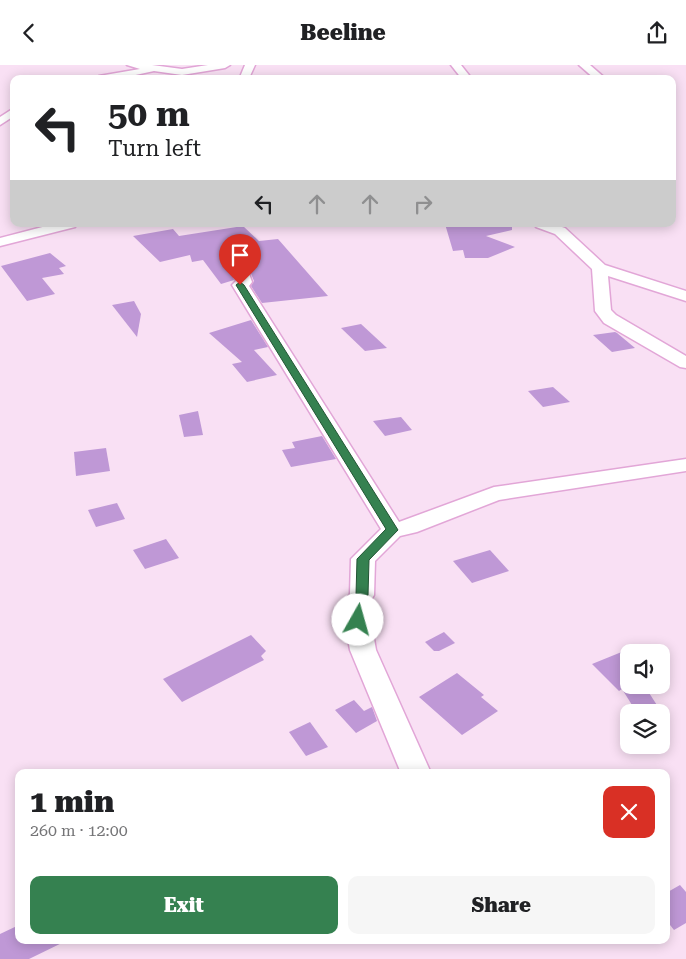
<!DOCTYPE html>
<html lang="en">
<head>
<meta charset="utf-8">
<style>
  :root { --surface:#fff; --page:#f6f6f6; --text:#202124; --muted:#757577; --accent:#358150 }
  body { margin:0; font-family:"Roboto Serif",serif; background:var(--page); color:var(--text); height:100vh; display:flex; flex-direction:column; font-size:19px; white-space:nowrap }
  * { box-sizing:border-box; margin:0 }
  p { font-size:16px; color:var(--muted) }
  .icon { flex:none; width:28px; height:28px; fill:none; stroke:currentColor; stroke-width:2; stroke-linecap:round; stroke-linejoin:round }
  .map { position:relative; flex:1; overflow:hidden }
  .sheet { position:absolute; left:15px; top:704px; width:655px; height:175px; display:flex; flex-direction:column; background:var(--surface); border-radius:10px; box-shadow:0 2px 12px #0003 }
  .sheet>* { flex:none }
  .hud { position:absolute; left:10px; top:10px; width:666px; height:152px; border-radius:10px; box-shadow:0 2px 12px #0003; background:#fff; color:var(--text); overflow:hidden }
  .controls { position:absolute; left:620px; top:579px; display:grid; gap:10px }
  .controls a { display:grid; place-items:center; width:50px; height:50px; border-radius:10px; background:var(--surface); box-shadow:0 2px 12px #0003; font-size:25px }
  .pin { position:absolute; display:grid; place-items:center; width:42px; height:42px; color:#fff; margin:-51px -21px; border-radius:50% 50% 50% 0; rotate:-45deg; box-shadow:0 0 5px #0007 }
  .pin .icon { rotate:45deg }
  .me { position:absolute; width:55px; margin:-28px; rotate:7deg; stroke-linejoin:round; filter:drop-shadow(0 0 4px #0008) }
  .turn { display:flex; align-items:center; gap:18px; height:105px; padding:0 15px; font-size:22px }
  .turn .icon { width:65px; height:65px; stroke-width:2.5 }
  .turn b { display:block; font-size:35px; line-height:42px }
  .lanes { display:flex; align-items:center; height:48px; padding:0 15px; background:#0003; justify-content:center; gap:25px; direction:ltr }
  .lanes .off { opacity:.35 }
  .round { display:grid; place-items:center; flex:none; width:52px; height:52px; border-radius:10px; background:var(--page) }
  .head { display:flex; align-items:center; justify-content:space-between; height:85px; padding:0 15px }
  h1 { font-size:30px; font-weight:800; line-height:38px }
  .cta { display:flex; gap:10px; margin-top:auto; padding:10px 15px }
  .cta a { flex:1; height:58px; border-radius:10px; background:var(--accent); color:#fff; font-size:20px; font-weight:800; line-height:58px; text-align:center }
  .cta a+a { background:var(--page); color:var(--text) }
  header { display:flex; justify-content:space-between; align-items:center; height:65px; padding:0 15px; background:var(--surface); font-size:22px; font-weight:800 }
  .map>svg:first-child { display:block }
  .building { fill:#bf98d6 }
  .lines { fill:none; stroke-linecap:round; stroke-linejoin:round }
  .street-casing { stroke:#e2a6d7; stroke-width:3 }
  .street { fill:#fff; fill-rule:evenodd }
  .route { fill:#358150; stroke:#225434 }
</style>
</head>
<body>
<header><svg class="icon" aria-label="back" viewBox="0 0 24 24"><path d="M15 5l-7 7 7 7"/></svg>Beeline<svg class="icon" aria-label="share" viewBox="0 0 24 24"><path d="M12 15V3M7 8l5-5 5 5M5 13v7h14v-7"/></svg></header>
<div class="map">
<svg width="686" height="894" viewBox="0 0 686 894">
  <rect width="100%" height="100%" fill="#f9e0f4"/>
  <g class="building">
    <polygon points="445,159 512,159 512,165 486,171 515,182 488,193 465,193 463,185 453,186"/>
    <polygon points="243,161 259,176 278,174 328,231 262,238 251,221 254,216 248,201 243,199 236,201 232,206 234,215 221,219 203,195 192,197 190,190 160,197 133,171 173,164 179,171"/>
    <polygon points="50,188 66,201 59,203 64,209 42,213 55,229 27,236 1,201"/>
    <polygon points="134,236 141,249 137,272 112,240"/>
    <polygon points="251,255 268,282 254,285 277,310 247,317 232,299 242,297 209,268"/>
    <polygon points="361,259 387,283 365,286 341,263"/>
    <polygon points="615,267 617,268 635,283 612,287 593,270"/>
    <polygon points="553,322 570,337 543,342 528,326"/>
    <polygon points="198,346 203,370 184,372 179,350"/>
    <polygon points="401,352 412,365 385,371 373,356"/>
    <polygon points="322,371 336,394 291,402 282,385 295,383 292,377"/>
    <polygon points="106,383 110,406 76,411 74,387"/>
    <polygon points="117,438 125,454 96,462 88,445"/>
    <polygon points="166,474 179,493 145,504 133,485"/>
    <polygon points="490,485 509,506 472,518 453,496"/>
    <polygon points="444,567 455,578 439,586 434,586 425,577"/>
    <polygon points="251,570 266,586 261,591 264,595 182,637 163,614"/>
    <polygon points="629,584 629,620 644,620 662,648 637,648 622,624 619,626 592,599"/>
    <polygon points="457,608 484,630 481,632 498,646 462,670 419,632"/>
    <polygon points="354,635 364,646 372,642 377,656 356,668 335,645"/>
    <polygon points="310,657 328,682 306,691 289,667"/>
    <polygon points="680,820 686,827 686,858 674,865 666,855 666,828"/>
    <polygon points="19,860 19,875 68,875 29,894 0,894 0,869"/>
  </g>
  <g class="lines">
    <g class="street-casing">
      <g id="street">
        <polygon points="127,0 152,0 182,4 208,0 230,0 225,3 182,10 154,6 117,14 94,14 99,11 140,4"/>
        <polygon points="245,0 255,0 250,11 254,14 241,14 240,12"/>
        <polygon points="451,0 461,0 472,14 462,14"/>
        <polygon points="579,0 590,0 606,14 595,14"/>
        <polygon points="14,43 14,51 0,60 0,52"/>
        <polygon points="54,159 77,159 75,162 0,181 0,173"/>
        <polygon points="534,159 553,159 565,163 605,200 686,226 686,236 608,211 611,245 616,250 686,291 686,303 680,302 604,258 595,246 592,204 555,169 536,162"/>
        <polygon points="242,201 247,203 252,217 249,221 399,457 494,422 686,394 686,406 499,435 417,467 400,471 375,496 374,530 368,540 376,585 431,708 401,708 350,585 342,540 350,529 351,494 381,464 232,220 236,216 234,206 237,203"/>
      </g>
    </g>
    <use href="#street" class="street"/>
  </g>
  <polygon class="route" points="240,217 244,220 398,465 369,495 368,530 361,540 364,555 362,558 353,558 348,540 356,530 357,494 386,464 236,220"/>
</svg>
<div class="controls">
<a><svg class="icon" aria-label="sound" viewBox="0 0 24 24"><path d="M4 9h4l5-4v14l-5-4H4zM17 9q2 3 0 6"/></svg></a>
<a><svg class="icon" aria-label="layers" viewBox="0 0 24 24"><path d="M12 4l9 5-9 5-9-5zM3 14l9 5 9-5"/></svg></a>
</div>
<div class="pin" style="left:240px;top:220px;background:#d93025"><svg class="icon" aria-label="arrive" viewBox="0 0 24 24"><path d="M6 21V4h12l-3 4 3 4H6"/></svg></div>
<svg class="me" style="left:358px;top:555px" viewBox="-20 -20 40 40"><circle r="19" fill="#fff"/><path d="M0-13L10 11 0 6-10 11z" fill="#358150"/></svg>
<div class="hud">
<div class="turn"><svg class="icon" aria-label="left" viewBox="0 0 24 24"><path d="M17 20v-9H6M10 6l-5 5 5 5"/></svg><div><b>50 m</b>Turn left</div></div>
<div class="lanes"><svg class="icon" aria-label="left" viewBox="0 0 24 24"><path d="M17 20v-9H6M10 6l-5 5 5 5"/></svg><svg class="icon off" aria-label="ahead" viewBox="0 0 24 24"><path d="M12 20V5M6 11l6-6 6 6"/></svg><svg class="icon off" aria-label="ahead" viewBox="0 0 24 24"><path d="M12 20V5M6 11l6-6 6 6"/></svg><svg class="icon off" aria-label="right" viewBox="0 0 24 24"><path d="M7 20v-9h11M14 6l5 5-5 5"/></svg></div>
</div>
<section class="sheet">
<div class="head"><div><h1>1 min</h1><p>260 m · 12:00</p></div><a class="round" style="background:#d93025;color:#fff"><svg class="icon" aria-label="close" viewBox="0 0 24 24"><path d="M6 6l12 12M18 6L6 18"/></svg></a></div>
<div class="cta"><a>Exit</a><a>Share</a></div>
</section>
</div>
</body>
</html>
